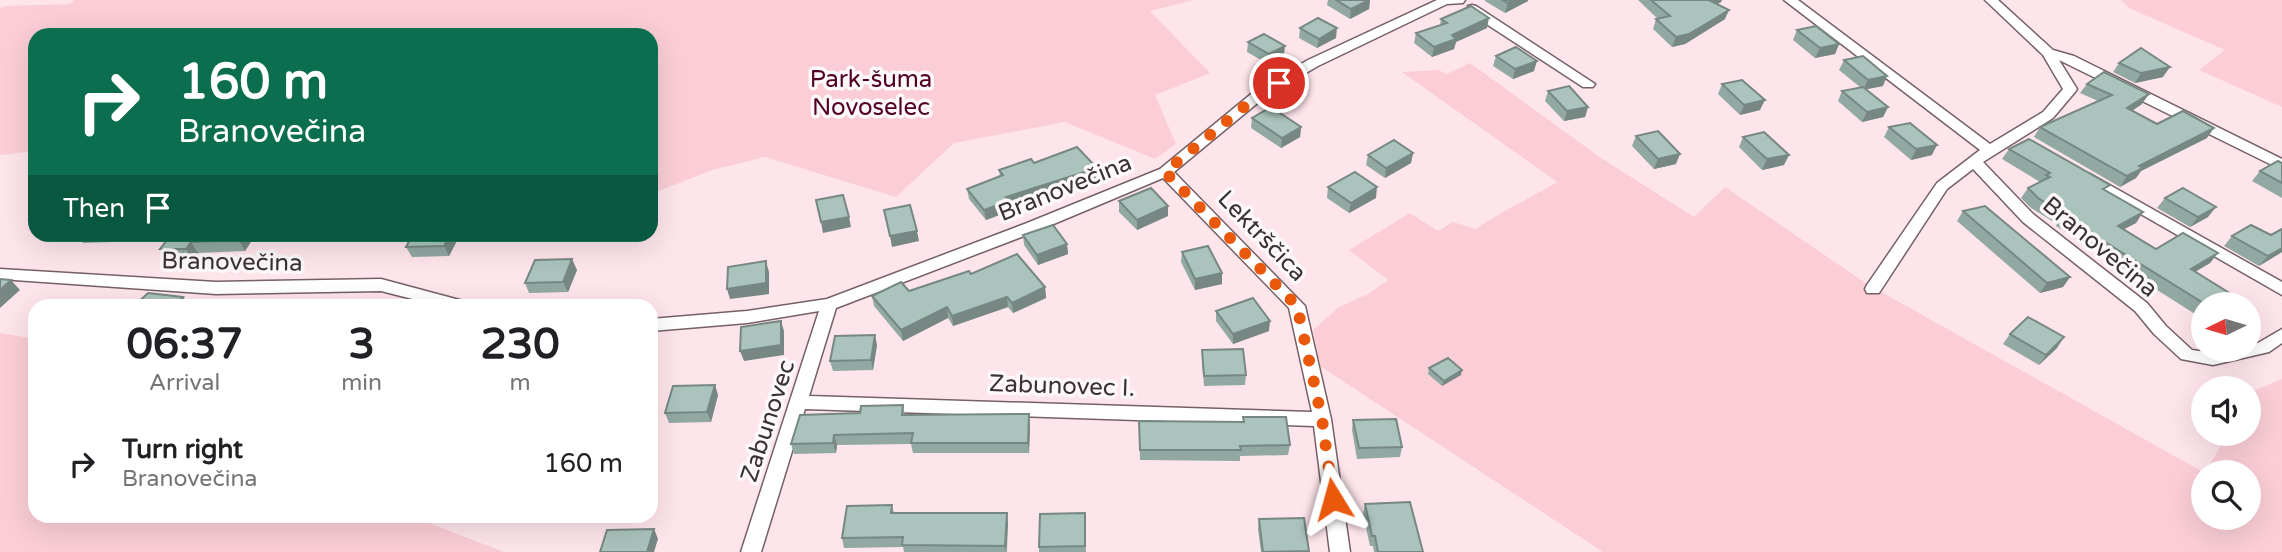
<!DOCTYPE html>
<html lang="en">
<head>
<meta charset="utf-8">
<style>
  :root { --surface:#fff; --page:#f6f6f6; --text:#202124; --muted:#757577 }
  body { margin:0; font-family:"Varela Round",sans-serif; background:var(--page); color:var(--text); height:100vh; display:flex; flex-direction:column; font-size:26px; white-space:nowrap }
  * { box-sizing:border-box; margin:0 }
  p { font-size:23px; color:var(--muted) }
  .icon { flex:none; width:38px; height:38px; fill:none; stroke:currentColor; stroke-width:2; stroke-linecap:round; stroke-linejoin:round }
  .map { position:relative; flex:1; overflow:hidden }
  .panel { position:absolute; left:28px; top:299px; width:630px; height:224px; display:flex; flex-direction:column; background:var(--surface); border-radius:21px; box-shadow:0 7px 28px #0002 }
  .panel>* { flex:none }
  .banner { position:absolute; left:28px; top:28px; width:630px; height:214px; border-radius:21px; box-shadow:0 7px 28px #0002; background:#0b6e4f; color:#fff; overflow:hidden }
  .needle { width:46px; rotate:265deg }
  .tools { position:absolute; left:2191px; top:292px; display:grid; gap:14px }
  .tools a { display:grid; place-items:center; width:70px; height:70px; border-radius:50%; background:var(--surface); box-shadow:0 7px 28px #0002; font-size:35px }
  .pin { position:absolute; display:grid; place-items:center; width:60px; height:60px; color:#fff; margin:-30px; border:4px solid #fff; border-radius:50%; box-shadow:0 2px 7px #0007 }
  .me { position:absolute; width:77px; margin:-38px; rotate:352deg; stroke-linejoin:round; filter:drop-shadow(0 0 5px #0008) }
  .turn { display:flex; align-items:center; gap:24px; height:147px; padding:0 35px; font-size:32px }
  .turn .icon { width:91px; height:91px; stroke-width:2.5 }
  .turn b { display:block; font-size:49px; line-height:60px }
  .then { display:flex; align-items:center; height:66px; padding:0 35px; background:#0003; gap:14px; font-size:26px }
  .eta { display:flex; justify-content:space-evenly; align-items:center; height:119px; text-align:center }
  .eta b { font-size:42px; font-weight:700; line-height:49px }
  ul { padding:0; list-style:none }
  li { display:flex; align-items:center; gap:21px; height:91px; padding:0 35px }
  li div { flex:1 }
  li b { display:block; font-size:26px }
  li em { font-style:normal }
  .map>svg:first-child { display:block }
  .green { fill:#fbced7 }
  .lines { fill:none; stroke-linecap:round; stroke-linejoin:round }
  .street-casing { stroke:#756065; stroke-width:3 }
  .street { fill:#fff; fill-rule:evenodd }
  .wall { fill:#92a8a2 }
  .shaded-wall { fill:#778884 }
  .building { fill:#aac3bc; stroke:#778884; stroke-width:2 }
  .route { stroke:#ea580c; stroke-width:12; stroke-dasharray:0 21.6 }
  .labels { text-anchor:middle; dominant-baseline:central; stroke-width:7; stroke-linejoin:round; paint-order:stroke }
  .park-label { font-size:24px; fill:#510023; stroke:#fdf8f9 }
  .street-label { font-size:24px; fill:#3a3133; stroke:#fdf8f9 }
</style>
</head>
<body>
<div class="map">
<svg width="2282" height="552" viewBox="0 0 2282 552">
  <rect width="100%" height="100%" fill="#fee5eb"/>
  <g class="green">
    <polygon points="74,0 1194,0 1150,11 1210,73 1155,95 1176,144 1155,159 1065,122 954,143 896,197 765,157 712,170 651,194 651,35 35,35 35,151 0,155 0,8 6,6 70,4"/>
    <polygon points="2121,0 2282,0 2282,107 2199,70 2225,50 2129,8"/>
    <path d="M1470 63 1601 158 1694 217 1725 187 1867 284 2203 472V518H2249V472H2206L2227 434H2249V393L2282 379V552H1603L1320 366 1313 330 1339 307 1368 294 1388 280 1349 250 1410 213 1438 231 1453 222 1476 229C1503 210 1529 199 1557 182L1402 72 1438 70 1447 74Z"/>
    <polygon points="0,333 35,339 35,516 411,516 504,552 0,552"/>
  </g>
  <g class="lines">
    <g class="street-casing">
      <g id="street">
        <path d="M1437 0H1465L1463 3 1447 4 1318 66 1266 96 1174 172 1305 306 1331 419 1350 552H1330L1314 426 805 409 761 552H741L819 311 747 323 651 331V319L747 311 827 299 1027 223 1160 169 1256 90 1308 60ZM1163 178 1289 308 1312 412 809 396 836 308 1037 231Z"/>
        <polygon points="1784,0 1798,0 1990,144 2043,112 2063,89 2043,55 1985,0 1998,0 2053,50 2074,56 2282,159 2282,170 2059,60 2077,89 2075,92 2053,118 1983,162 2033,214 2147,303 2166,326 2192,350 2213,353 2249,350 2249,345 2258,343 2282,329 2282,343 2269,352 2213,365 2181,359 2154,334 2135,311 2023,222 1973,169 1947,189 1879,293 1867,293 1865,289 1867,285 1937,183 1980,150"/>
        <polygon points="1472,5 1476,6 1595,84 1593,87 1583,87 1468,12 1468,6"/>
        <polygon points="2090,174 2282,282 2282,295 2085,182 2083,179 2085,176"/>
        <polygon points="0,269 216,282 381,279 467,302 469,306 440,306 381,291 216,294 0,279"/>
      </g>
    </g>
    <use href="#street" class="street"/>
  </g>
  <g class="wall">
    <polygon points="1328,0 1370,0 1369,9 1350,19 1327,5"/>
    <polygon points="1485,0 1528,0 1528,1 1505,13 1485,1"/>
    <polygon points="1638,0 1722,0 1721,2 1717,4 1725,19 1685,44 1672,47 1653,29 1656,19 1658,19"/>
    <polygon points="1441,19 1487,28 1456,42 1454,49 1432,57 1414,43 1416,33 1440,25"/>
    <polygon points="1300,28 1336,38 1317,48 1299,38"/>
    <polygon points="1797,30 1839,44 1835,54 1815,58 1793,40"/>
    <polygon points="1248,42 1284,55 1268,64 1247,52"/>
    <polygon points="1496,56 1534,71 1513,79 1493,66"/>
    <polygon points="1844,60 1883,86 1866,89 1888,107 1883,117 1862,122 1838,101 1842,91 1860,87 1839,70"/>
    <polygon points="2119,63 2163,77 2135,83 2113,72"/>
    <polygon points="1722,84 1760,110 1740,115 1718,94"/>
    <polygon points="2087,84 2142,104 2132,111 2157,124 2207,138 2141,171 2136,178 2120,187 2034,137 2040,127 2098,101 2080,93"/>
    <polygon points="1548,91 1588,107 1585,117 1564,121 1545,101"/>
    <polygon points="1252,118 1301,127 1300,137 1281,148 1251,128"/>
    <polygon points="1889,127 1932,155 1911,160 1884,137"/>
    <polygon points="1636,136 1676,164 1654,169 1632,146"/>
    <polygon points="1743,137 1784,165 1762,170 1739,147"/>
    <polygon points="2009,149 2106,191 2143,212 2136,223 2124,229 2156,249 2218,253 2210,263 2195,272 2247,304 2203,304 2203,319 2056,226 2057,224 2031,208 2021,198 2028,188 2040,182 2002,159"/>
    <polygon points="1413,153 1411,163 1385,178 1366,165 1368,155"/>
    <polygon points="1034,163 1097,178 1010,207 1010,211 986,220 969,199 967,189 1000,177 999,170"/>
    <polygon points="2282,163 2282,198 2252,181 2260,171"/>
    <polygon points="1328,187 1376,198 1349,213 1327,198"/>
    <polygon points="2165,198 2208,217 2190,227 2157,208"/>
    <polygon points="1119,201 1168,206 1168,216 1137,230 1119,212"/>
    <polygon points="1963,211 2070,277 2063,287 2040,293 1957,221"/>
    <polygon points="2282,229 2282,252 2259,266 2224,246 2232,236 2271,235"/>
    <polygon points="76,234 119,234 112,242 83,243"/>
    <polygon points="172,234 256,234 245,251 198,253 193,259 167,259 160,249"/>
    <polygon points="313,234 356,234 353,239 316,240"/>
    <polygon points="460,235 449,256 412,257 406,247"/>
    <polygon points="1023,235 1067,244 1068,254 1038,265 1024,245"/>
    <polygon points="1182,252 1222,284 1195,290 1181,262"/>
    <polygon points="577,270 568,292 529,293 525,283"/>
    <polygon points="971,274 1045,287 1046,298 1013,313 1008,307 953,326 948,318 903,341 874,306 872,296 909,291"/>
    <polygon points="1216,311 1269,331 1233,344 1216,321"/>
    <polygon points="2010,334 2057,348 2039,365 2003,344"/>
    <polygon points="877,345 873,370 833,371 830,361"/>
    <polygon points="1202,350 1246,375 1245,385 1204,386 1202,360"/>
    <polygon points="1429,368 1461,375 1442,386 1428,374"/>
    <polygon points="718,395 711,422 669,423 665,413"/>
    <polygon points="903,405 905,415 1030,425 1029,453 913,453 911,444 837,445 836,453 794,454 791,444 860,413"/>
    <polygon points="1243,417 1290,445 1288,455 1240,456 1240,461 1140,460 1139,421 1243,422"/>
    <polygon points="1353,420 1402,447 1400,457 1357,459 1352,430"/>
    <polygon points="1365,504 1423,552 1374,552 1373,546 1370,546 1363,514"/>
    <polygon points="892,505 894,513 1008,523 1007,552 904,552 903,547 844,548 842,538"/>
    <polygon points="1085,513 1086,552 1039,552 1039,547"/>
    <polygon points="1304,518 1309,552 1261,552 1258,529 1259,519"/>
  </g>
  <g class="shaded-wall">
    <polygon points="1370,0 1369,9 1350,19 1351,9"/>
    <polygon points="1514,0 1528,0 1528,1 1505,13 1508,3"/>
    <polygon points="1708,0 1722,0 1721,2 1705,10"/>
    <polygon points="1729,10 1725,19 1685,44 1672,47 1676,37"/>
    <polygon points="1489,18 1487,28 1456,42 1454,49 1432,57 1434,47 1452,35"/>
    <polygon points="1337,28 1336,38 1317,48 1319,39"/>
    <polygon points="1839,44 1835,54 1815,58 1820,48"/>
    <polygon points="1285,46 1284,55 1268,64 1269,54"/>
    <polygon points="1537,61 1534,71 1513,79 1515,69"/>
    <polygon points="2170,67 2163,77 2135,83 2141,73"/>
    <polygon points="1887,76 1883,86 1863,90 1868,80"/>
    <polygon points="2149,94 2142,104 2121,118 2127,108"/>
    <polygon points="1765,100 1760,110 1740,115 1744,105"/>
    <polygon points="1588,107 1585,117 1564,121 1567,111"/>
    <polygon points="1888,107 1883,117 1862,122 1867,112"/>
    <polygon points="1301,127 1300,137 1281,148 1282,138"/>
    <polygon points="2214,128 2207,138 2141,171 2136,178 2120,187 2127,176 2139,166"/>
    <polygon points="1937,145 1932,155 1911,160 1916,149"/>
    <polygon points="1413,153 1411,163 1385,178 1386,168"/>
    <polygon points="1680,154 1676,164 1654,169 1658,159"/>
    <polygon points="1789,155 1784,165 1762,170 1767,159"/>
    <polygon points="1097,168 1097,178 1010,207 1010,211 986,220 984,210 1006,197"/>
    <polygon points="1377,187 1376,198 1349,213 1351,203"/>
    <polygon points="1168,206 1168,216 1137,230 1137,220"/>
    <polygon points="2216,207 2208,217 2190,227 2198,217"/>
    <polygon points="2143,212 2136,223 2111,236 2118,226"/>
    <polygon points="849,217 851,227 823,233 821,222"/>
    <polygon points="917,231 919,241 892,247 890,236"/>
    <polygon points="106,234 119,234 112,242"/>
    <polygon points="242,234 256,234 245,251 239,240"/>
    <polygon points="450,234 460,235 449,256 444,246"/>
    <polygon points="191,242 198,253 193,259 186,249"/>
    <polygon points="1067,244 1068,254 1038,265 1037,255"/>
    <polygon points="2282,248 2282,252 2259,266 2268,256"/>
    <polygon points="2218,253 2210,263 2183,279 2191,269"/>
    <polygon points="572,259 577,270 568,292 563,282"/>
    <polygon points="766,261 769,272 769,294 730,299 727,289"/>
    <polygon points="1222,273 1222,284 1195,290 1195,279"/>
    <polygon points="2070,277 2063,287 2040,293 2047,283"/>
    <polygon points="11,280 20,290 0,308 0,290"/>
    <polygon points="1045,287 1046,298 1013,313 1012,303"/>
    <polygon points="183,297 190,306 174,306"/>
    <polygon points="1007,297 1008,307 953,326 952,316"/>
    <polygon points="947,307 948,318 903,341 901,330"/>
    <polygon points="781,321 784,331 784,355 744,361 740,351"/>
    <polygon points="1270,321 1269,331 1233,344 1233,334"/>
    <polygon points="875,335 877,345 873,370 871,360"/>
    <polygon points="2064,337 2057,348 2039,365 2046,355"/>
    <polygon points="1462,370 1461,375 1442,386 1444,381"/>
    <polygon points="715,385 718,395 711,422 707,412"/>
    <polygon points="1029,414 1030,425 1029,453 1028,443"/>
    <polygon points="834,435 837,445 836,453 833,443"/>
    <polygon points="1007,513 1008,523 1006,552 1005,546"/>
    <polygon points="654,529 658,539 654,552 647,552"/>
  </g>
  <g class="building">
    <polygon points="1336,0 1369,0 1351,9"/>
    <polygon points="1502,0 1514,0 1508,3"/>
    <polygon points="1651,0 1709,0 1729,10 1689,34 1676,37 1656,19 1670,16"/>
    <polygon points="1471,6 1489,18 1452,35 1456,39 1434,47 1416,33 1447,23 1441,19"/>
    <polygon points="1318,18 1337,28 1319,39 1300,28"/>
    <polygon points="1816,26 1839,44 1820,48 1797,30"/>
    <polygon points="1264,34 1285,46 1269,54 1248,42"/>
    <polygon points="1516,47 1537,61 1515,69 1496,56"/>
    <polygon points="2141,48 2170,67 2141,73 2119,63"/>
    <polygon points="1863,56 1887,76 1868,80 1844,60"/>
    <polygon points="2104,72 2149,94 2127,108 2157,124 2183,111 2214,128 2139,166 2143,168 2127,176 2040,127 2112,95 2087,84"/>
    <polygon points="1742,80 1765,100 1744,105 1722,84"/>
    <polygon points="1569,86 1588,107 1567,111 1548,91"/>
    <polygon points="1863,87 1888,107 1867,112 1842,91"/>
    <polygon points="1271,107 1301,127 1282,138 1252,118"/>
    <polygon points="1910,123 1937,145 1916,149 1889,127"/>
    <polygon points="1658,131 1680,154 1658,159 1636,136"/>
    <polygon points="1764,132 1789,155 1767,159 1743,137"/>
    <polygon points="2029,139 2110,185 2103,189 2143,212 2118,226 2156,249 2183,233 2218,253 2191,269 2247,304 2205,304 2063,216 2065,215 2038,198 2028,188 2050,177 2046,175 2050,173 2009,149"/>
    <polygon points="1394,140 1413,153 1386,168 1368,155"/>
    <polygon points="1077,147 1097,168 1006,197 1009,201 984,210 967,189 1003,175 999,170 1031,159 1034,163"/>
    <polygon points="2278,161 2282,163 2282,183 2260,171"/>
    <polygon points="1355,172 1377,187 1351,203 1328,187"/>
    <polygon points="1151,188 1168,206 1137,220 1119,201"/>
    <polygon points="2183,188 2216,207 2198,217 2165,198"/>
    <polygon points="843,195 849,217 821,222 816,200"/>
    <polygon points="910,205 917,231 890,236 884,210"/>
    <polygon points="1985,206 2070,277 2047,283 1963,211"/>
    <polygon points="1053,225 1067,244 1037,255 1023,235"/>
    <polygon points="2251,225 2271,235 2282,229 2282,248 2268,256 2232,236"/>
    <polygon points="172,234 242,234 239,240 191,242 186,249 160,249"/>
    <polygon points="413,234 450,234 444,246 406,247"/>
    <polygon points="1208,246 1222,273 1195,279 1182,252"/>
    <polygon points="1017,254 1045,287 1012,303 1007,297 952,316 947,307 901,330 872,296 901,282 909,291 969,271 971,274"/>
    <polygon points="572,259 563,282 525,283 535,260"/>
    <polygon points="766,261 766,283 727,289 728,267"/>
    <polygon points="0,279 11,280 0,290"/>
    <polygon points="148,293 183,297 174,306 134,306"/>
    <polygon points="1253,298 1270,321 1233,334 1216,311"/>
    <polygon points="2028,317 2064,337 2046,355 2010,334"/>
    <polygon points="781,321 781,345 740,351 741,327"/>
    <polygon points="875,335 871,360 830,361 835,336"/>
    <polygon points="1243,349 1246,375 1204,376 1202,350"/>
    <polygon points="1448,358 1462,370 1444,381 1429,368"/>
    <polygon points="715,385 707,412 665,413 673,386"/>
    <polygon points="903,405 902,415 1029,414 1028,443 911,443 913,433 834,435 833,443 791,444 800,415 860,413 861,406"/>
    <polygon points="1243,417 1286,417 1290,445 1240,446 1241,450 1140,450 1139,421 1244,422"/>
    <polygon points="1396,419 1402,447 1359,448 1353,420"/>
    <polygon points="1410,502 1423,552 1378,552 1375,536 1372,536 1365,504"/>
    <polygon points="892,505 891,513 1007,513 1005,546 902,545 903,537 842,538 847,506"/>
    <polygon points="1085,513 1085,546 1039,547 1040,514"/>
    <polygon points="1304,518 1309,551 1263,552 1259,519"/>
    <polygon points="654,529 647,552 600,552 607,530"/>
  </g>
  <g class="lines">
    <polyline class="route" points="1279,83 1261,93 1165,172 1297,306 1322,419 1333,499"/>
  </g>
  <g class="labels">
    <g class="park-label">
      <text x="871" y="79">Park-šuma<tspan x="871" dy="28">Novoselec</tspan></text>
    </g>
    <g class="street-label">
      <text transform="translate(1065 188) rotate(-22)">Branovečina</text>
      <text transform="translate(1262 236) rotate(46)">Lektrščica</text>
      <text transform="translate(2100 247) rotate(40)">Branovečina</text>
      <text transform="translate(232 262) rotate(1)">Branovečina</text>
      <text transform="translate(1062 386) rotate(2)">Zabunovec I.</text>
      <text transform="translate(768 421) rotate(-72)">Zabunovec</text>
    </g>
  </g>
</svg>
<div class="tools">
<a><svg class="needle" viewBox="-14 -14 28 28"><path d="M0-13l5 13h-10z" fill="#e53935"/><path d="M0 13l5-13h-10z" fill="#757577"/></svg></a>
<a><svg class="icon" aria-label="sound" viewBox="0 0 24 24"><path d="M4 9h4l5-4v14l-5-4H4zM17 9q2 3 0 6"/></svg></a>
<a><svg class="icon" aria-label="search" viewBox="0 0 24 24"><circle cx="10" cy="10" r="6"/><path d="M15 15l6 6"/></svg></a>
</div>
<div class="pin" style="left:1279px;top:83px;background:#d93025"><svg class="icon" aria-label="arrive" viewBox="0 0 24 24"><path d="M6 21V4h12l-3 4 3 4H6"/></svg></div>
<svg class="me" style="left:1333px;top:499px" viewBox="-20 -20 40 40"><path d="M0-17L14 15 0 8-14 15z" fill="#ea580c" stroke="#fff" stroke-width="4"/></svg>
<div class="banner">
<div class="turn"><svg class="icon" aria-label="right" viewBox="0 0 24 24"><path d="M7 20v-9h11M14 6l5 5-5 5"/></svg><div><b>160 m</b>Branovečina</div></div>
<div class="then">Then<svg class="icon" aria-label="arrive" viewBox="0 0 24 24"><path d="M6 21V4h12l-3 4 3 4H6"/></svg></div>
</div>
<section class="panel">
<div class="eta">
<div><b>06:37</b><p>Arrival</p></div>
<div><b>3</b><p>min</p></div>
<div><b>230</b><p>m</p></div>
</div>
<ul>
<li><svg class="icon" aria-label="right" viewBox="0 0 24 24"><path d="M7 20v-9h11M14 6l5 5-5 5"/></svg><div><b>Turn right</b><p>Branovečina</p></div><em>160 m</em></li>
</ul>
</section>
</div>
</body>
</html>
